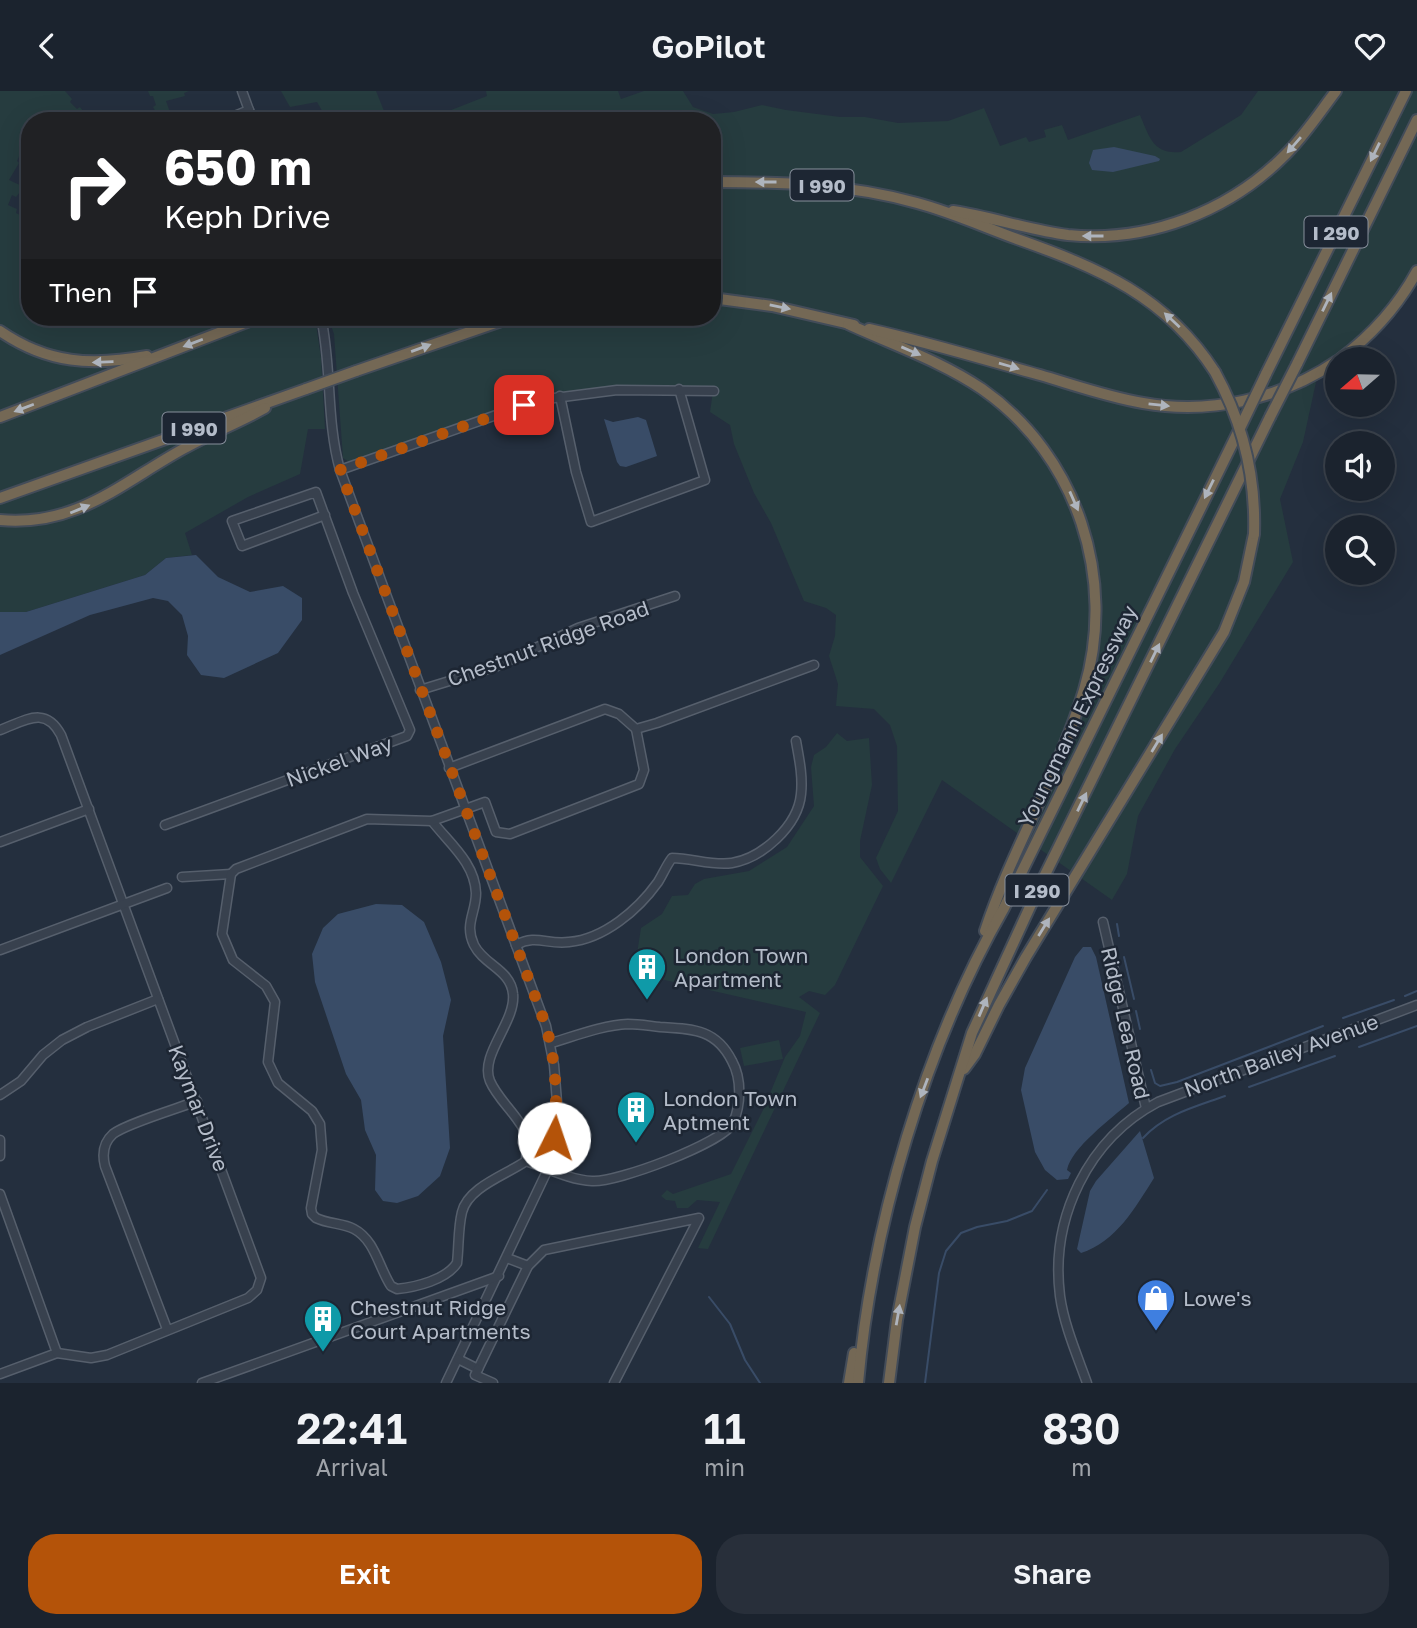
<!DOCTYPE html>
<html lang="en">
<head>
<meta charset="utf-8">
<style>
  :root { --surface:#1b232e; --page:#282f3a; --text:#f1f3f6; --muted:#a0a4aa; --line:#39404a; --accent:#b45309 }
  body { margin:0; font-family:"Golos Text",sans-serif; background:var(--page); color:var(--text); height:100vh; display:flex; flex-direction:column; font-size:26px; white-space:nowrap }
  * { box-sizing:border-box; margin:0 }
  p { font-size:23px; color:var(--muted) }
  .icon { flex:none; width:38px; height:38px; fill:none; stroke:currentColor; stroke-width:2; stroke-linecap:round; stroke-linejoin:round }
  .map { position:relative; height:1292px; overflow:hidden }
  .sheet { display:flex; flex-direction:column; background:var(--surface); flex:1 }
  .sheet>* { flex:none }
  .banner { position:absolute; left:21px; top:21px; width:700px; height:214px; border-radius:28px; box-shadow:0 7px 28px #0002,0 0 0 2px var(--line); background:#202124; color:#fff; overflow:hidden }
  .needle { width:46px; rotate:250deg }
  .buttons { position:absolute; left:1325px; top:256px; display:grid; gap:14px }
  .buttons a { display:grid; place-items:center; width:70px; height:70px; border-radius:50%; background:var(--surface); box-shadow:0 7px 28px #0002,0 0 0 2px var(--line); font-size:35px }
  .pin { position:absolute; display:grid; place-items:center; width:60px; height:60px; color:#fff; margin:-30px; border-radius:14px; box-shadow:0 4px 10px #0006 }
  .me { position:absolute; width:77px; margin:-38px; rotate:4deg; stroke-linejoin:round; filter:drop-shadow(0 0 5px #0008) }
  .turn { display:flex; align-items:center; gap:24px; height:147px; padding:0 28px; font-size:32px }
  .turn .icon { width:91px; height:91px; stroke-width:2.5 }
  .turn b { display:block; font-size:49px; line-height:60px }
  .then { display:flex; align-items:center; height:66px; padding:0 28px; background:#0003; gap:14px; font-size:26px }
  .eta { display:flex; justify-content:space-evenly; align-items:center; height:119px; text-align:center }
  .eta b { font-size:42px; font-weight:600; line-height:49px }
  .primary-button { display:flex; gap:14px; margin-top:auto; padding:14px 28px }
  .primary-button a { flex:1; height:80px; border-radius:28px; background:var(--accent); color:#fff; font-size:28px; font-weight:600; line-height:80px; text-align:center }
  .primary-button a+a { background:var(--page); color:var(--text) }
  header { display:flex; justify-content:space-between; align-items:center; height:91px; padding:0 28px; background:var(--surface); font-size:32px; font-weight:600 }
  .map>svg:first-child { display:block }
  .green { fill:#263c3f }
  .water { fill:#394c67 }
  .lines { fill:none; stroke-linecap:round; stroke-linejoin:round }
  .stream { stroke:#394c67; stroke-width:2 }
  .minor-casing { stroke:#565f6c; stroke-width:11 }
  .highway-casing { stroke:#434c59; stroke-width:14 }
  .minor { stroke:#38414e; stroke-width:8 }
  .highway { stroke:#746855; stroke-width:10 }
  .highway-bridge-casing { stroke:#434c59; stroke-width:14; stroke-linecap:butt }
  .highway-bridge { stroke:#746855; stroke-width:10 }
  .oneway { fill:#aeb4bd }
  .route { stroke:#b45309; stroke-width:12; stroke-dasharray:0 21.6 }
  .labels { text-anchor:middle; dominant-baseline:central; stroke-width:5; stroke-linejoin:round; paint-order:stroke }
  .shield { fill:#1d2633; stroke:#878f9c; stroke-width:2 }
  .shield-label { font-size:19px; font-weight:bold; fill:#b4bcc9 }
  .street-label { font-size:21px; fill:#b4bcc9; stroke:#1d2633 }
  .poi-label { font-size:21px; fill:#b4bcc9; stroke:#1d2633; text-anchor:start }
</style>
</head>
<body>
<header><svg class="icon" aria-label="back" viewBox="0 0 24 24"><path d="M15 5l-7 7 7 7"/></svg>GoPilot<svg class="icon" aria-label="heart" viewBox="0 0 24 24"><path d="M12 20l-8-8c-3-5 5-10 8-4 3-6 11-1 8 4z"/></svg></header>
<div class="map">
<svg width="1417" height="1292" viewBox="0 0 1417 1292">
  <rect width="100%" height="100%" fill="#242f3e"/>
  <g class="green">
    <polygon points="0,0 65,0 72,8 70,11 77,18 80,16 91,30 54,30 42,22 39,30 30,30 30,44 26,51 28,52 24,62 21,61 17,70 19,72 9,89 24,96 16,106 12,104 8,114 17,118 16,122 30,129 30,226 315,226 321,267 325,338 308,338 300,383 248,406 185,442 192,464 166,467 145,484 26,521 0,521"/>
    <polygon points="148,0 189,0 184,2 185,5 166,10 171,24 167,26 167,30 161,30 153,16 156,14 153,5 150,5"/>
    <polygon points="281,0 376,0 388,30 328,30 317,11 290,16"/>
    <path d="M486 0H618L621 8 644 0H683L693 16 713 23 734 21 762 14 786 19 840 26H865L898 32 948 30 984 17 1000 55 1026 46 1029 51 1046 46 1044 39 1062 34 1068 49 1140 24C1149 45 1153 64 1181 61L1241 24 1258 0H1417V180L1390 221 1318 282 1303 351 1280 408 1293 471 1219 593 1175 658 1138 725 1127 783 1112 809 942 689 891 792 880 778 876 767 898 720 897 655 890 634 874 618 836 615 838 593 829 565 835 545 836 524 826 517 804 510 771 432 754 402 734 353 730 334 710 321 713 300 679 298 560 305 354 374 343 367 334 243 328 226H712V30H423L487 5Z"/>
    <polygon points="837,642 847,650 869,647 872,694 860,750 860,766 883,795 835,894 825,904 809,900 799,906 820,922 708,1158 698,1157 720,1111 697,1109 688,1117 677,1117 675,1110 666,1109 661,1105 667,1099 673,1103 731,1083 764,1017 785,966 800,945 806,921 634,882 641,837 662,823 672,805 688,804 695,793 704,788 749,780 787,756 814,715 811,676 814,664 826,656"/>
    <polygon points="779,949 783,968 744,975 740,957"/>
  </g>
  <g class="water">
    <polygon points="1114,56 1155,65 1160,68 1159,70 1113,81 1092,79 1089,72 1093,59"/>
    <polygon points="638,326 646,329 657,365 626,376 620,375 617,371 604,328 613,331"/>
    <polygon points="196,464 218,486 250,501 283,495 302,507 302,529 278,562 224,587 201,584 187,564 188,545 182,524 168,510 153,507 90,524 0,564 0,521 26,521 145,484 166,467"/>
    <polygon points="376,813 402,814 424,831 441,871 451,909 443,945 450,1057 440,1085 418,1105 397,1112 383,1110 375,1099 376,1064 365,1039 361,1009 346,983 315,891 312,863 323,837 338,823"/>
    <path d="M1083 856H1091L1096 866 1129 1012C1112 1027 1071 1057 1067 1079L1071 1082 1068 1088 1057 1089 1045 1079 1035 1061 1021 999 1025 977 1075 866Z"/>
    <path d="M1140 1040 1154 1087C1135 1117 1116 1151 1081 1162L1077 1158 1090 1100 1096 1090Z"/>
  </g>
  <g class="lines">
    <g class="stream">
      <polyline points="1117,833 1119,845"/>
      <polyline points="1124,866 1134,908"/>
      <polyline points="1405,905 1417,900"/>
      <polyline points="1136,920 1140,938"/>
      <polyline points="1343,927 1394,909"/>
      <polyline points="1359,956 1417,935"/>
      <polyline points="1151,979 1155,992 1160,995 1177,991 1323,935"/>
      <polyline points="1249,996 1335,965"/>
      <path d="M1143 1047C1165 1023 1195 1016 1225 1005"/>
      <polyline points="709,1206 730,1233 745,1269 760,1292"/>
      <polyline points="925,1292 939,1182 946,1160 961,1142 977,1136 1007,1130 1032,1120 1047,1099"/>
    </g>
    <g class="minor-casing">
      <g id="minor">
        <polyline points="242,0 253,30"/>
        <polyline points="222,30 249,19"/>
        <path d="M321 226C332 276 326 329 340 379L546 935 554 974 557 1011 554 1047 548 1078 446 1292"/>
        <polyline points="560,305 576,381 591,431 705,389 679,298"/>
        <polyline points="340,379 539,309 617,299 714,300"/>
        <polyline points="420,599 495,576 578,537 675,505"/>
        <path d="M0 639C25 630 45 614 61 644L261 1187 257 1199 248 1207 107 1264 91 1267 57 1262 0 1283"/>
        <polyline points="449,677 605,618 619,623 636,638 657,632 814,574"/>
        <path d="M432 730C449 752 475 772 476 802 476 822 464 833 474 854 484 874 511 879 513 903 516 931 479 964 490 990 498 1009 518 1024 526 1043 529 1050 526 1062 526 1070 547 1077 570 1089 592 1090 616 1092 723 1052 733 1032 741 1014 742 988 732 970 716 938 693 938 660 936 650 935 639 933 628 933 603 934 575 945 551 952"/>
        <polyline points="165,734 407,645 410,639 353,502 316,401 232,430 242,455 325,424"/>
        <polyline points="0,751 89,718"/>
        <polyline points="182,786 231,783"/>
        <polyline points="1103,831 1146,1017"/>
        <path d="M516 854C536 843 547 854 569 851 604 848 638 819 658 791 663 783 666 775 672 767 692 767 712 775 732 772 762 767 798 735 801 703 803 685 799 667 796 650"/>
        <polyline points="0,859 167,797"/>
        <polyline points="0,1004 21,990 43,964 62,949 87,936 158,908"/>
        <polyline points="0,1049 0,1065"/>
        <path d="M526 1070C506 1084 468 1096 462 1121 458 1137 459 1155 457 1172 446 1189 416 1196 397 1198L391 1195C379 1177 375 1149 354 1138 343 1132 328 1133 316 1127L312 1123 311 1117 322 1059 320 1033 312 1020 278 992 268 971 275 911 266 895 233 869 222 843 231 783 236 778 367 728 432 730 485 711 496 741 510 743 639 693 644 679 636 638"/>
        <polyline points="0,1103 57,1262"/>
        <polyline points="507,1167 528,1175"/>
        <path d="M167 1238 105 1075C102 1063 103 1052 113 1043 125 1033 179 1017 197 1010"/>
        <polyline points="458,1268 478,1278"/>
        <polyline points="478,1278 528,1175 544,1159 699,1127 614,1292"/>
        <polyline points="478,1278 475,1284 493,1292"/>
        <polyline points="202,1292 499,1185"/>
        <path d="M1087 1292C1077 1264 1064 1234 1060 1205 1050 1127 1088 1048 1158 1011L1417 914"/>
      </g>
    </g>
    <g class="highway-casing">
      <g id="highway">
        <path d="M712 91C782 91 850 93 917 112 951 121 984 136 1017 148 1099 177 1166 205 1215 281"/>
        <path d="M953 120C992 126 1029 139 1068 144 1149 152 1230 120 1286 63 1305 44 1320 21 1336 0"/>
        <polyline points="712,207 772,215 854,234"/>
        <path d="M848 233C893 254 941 270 982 298 1078 365 1117 488 1084 599 1059 682 1012 758 985 840"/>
        <path d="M869 238C927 251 983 268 1040 284 1074 294 1108 306 1143 312 1210 324 1281 308 1337 270"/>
        <path d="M0 240C48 273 92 275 147 265"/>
        <path d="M1340 268C1372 244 1398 215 1417 180"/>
        <polyline points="1297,273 1417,29"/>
        <polyline points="356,280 513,226"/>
        <polyline points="1266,283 1406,0"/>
        <polyline points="0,326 260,226"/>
        <polyline points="0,407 306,298"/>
        <path d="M0 429C76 436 120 393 183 358 209 343 238 332 265 317"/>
        <polyline points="964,978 975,963 999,914 1026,866 1224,541 1244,491 1254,443"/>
        <polyline points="849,1292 854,1262"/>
        <path d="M858 1292C872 1134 925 955 1004 817L1240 337"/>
        <polyline points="889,1292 897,1229 915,1136 932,1070 972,942 1040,794 1270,326"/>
      </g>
    </g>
    <use href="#minor" class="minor"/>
    <use href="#highway" class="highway"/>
    <g class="highway-bridge-casing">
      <g id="highway-bridge">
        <path d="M1215 281C1243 332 1256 384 1254 443"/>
        <polyline points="306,298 356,280"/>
        <polyline points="1270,326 1297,273"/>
        <polyline points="1240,337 1266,283"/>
      </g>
    </g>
    <use href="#highway-bridge" class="highway-bridge"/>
  </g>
  <defs><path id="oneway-solid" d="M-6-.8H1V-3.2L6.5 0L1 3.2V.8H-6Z" transform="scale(1.75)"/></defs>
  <g class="oneway">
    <use href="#oneway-solid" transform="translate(1294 54) rotate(131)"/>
    <use href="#oneway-solid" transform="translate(1375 61) rotate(116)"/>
    <use href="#oneway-solid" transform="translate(766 91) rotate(180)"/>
    <use href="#oneway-solid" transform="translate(1093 145) rotate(180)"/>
    <use href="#oneway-solid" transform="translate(1327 211) rotate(-64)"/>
    <use href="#oneway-solid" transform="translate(780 216) rotate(11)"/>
    <use href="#oneway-solid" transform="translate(1172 229) rotate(-137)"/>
    <use href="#oneway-solid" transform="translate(193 252) rotate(159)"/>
    <use href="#oneway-solid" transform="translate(421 257) rotate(-20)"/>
    <use href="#oneway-solid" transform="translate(911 260) rotate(23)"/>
    <use href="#oneway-solid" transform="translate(103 271) rotate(178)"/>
    <use href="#oneway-solid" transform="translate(1009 275) rotate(16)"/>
    <use href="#oneway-solid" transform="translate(1159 314) rotate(6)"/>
    <use href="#oneway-solid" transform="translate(24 317) rotate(159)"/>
    <use href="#oneway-solid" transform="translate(1209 398) rotate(116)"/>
    <use href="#oneway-solid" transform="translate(1074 410) rotate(66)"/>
    <use href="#oneway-solid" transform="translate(80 418) rotate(-22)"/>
    <use href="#oneway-solid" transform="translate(1155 562) rotate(-64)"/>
    <use href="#oneway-solid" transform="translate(1157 652) rotate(-59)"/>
    <use href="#oneway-solid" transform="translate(1082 711) rotate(-64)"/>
    <use href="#oneway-solid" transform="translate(1044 836) rotate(-58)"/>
    <use href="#oneway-solid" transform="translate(983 916) rotate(-67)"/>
    <use href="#oneway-solid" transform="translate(924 997) rotate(111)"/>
    <use href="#oneway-solid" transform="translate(898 1224) rotate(-80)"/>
  </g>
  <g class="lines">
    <path class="route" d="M524 314 340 379 546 935C556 972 558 1009 554 1047"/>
  </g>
  <defs>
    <g id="building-pin" transform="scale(2.0125)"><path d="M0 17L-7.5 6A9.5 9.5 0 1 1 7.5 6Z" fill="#0f9aa8" stroke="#1d2633"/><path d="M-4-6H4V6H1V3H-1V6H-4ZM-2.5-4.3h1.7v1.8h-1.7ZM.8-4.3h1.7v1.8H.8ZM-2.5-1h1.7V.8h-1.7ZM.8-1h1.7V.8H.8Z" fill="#fff"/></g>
    <g id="shop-pin" transform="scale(2.0125)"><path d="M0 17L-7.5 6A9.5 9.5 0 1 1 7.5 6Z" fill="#3f7fe0" stroke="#1d2633"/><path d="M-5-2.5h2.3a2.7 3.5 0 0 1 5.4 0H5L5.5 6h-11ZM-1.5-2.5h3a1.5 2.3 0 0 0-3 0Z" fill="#fff"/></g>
  </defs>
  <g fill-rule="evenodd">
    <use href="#building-pin" x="647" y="876"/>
    <use href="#building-pin" x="636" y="1019"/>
    <use href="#shop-pin" x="1156" y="1207"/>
    <use href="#building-pin" x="323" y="1228"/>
  </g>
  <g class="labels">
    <g class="shield">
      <rect x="790.5" y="78.5" width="63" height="31" rx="5"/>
      <rect x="1304.5" y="125.5" width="63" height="31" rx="5"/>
      <rect x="162.5" y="321.5" width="63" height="31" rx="5"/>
      <rect x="1005.5" y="783.5" width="63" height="31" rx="5"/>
    </g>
    <g class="shield-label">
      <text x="822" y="94">I 990</text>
      <text x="1336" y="141">I 290</text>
      <text x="194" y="337">I 990</text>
      <text x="1037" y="799">I 290</text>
    </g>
    <g class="street-label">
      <text transform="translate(548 552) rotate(-20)">Chestnut Ridge Road</text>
      <text transform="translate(1077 625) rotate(-64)">Youngmann Expressway</text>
      <text transform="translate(339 670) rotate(-20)">Nickel Way</text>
      <text transform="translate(1126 932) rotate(77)">Ridge Lea Road</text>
      <text transform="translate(1281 964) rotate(-20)">North Bailey Avenue</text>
      <text transform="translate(199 1017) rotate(69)">Kaymar Drive</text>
    </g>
    <g class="poi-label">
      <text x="674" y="864">London Town<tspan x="674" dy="24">Apartment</tspan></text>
      <text x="663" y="1007">London Town<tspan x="663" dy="24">Aptment</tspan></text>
      <text x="1183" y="1207">Lowe's</text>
      <text x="350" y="1216">Chestnut Ridge<tspan x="350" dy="24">Court Apartments</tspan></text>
    </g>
  </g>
</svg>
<div class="buttons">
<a><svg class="needle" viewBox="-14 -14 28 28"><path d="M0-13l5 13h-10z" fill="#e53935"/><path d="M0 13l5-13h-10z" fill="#a0a4aa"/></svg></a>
<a><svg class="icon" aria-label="sound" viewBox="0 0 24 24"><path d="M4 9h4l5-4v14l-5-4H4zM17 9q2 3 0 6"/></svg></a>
<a><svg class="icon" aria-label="search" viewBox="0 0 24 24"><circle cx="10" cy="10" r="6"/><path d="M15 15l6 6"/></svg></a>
</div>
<div class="pin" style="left:524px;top:314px;background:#d93025"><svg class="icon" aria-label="arrive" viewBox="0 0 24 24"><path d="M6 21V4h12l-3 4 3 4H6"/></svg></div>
<svg class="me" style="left:554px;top:1047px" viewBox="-20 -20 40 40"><circle r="19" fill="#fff"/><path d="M0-13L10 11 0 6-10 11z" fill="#b45309"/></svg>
<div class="banner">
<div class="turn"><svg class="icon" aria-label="right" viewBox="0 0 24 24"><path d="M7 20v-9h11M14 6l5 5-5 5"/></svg><div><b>650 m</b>Keph Drive</div></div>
<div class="then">Then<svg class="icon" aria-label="arrive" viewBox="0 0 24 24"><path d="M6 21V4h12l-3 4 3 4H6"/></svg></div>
</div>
</div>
<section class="sheet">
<div class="eta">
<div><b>22:41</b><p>Arrival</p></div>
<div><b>11</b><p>min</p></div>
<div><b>830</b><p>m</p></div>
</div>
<div class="primary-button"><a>Exit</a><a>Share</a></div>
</section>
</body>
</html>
